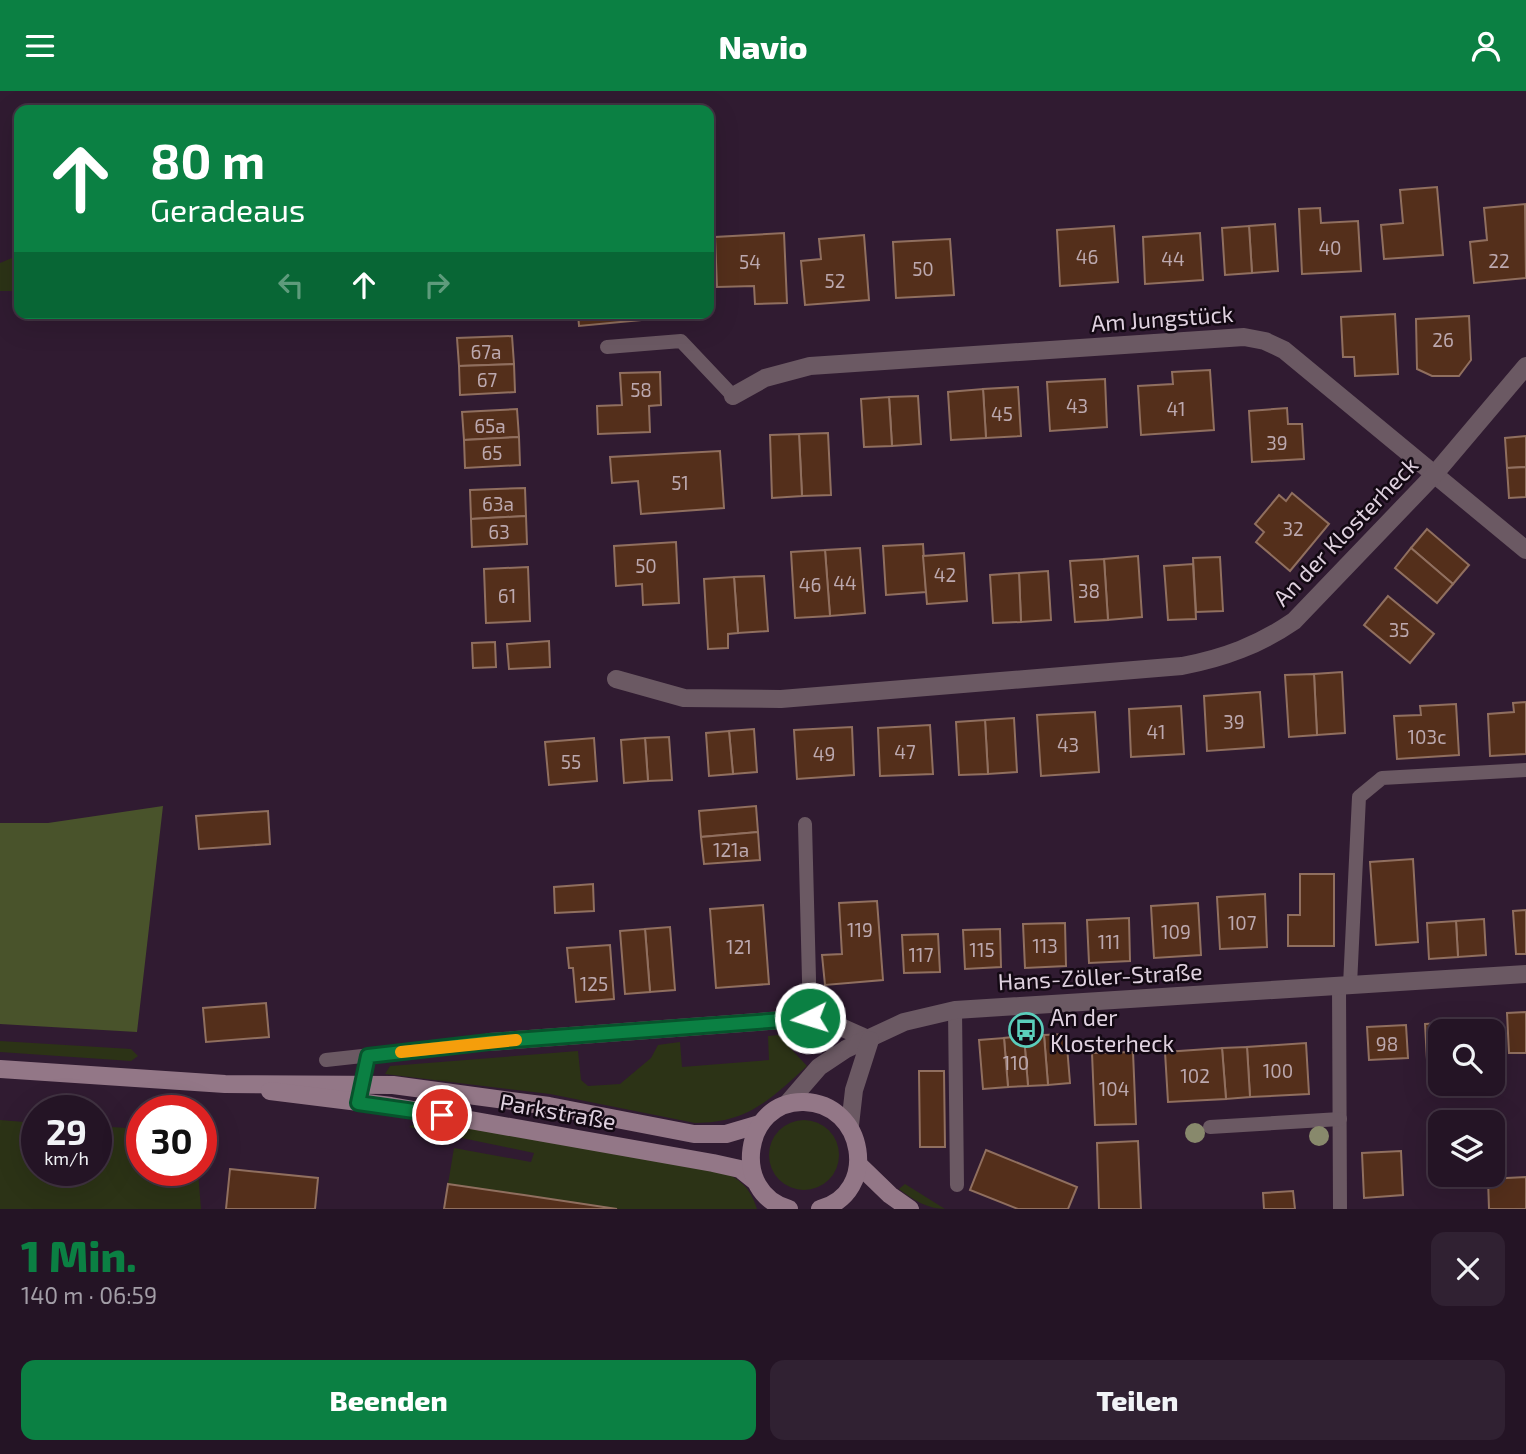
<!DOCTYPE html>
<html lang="de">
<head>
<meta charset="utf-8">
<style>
  :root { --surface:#241425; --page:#302132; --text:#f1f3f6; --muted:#a39ea7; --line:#413342; --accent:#0b8043 }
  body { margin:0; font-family:"Exo 2",sans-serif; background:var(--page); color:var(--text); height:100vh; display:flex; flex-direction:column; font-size:26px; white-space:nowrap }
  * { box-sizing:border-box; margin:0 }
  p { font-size:23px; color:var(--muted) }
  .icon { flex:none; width:38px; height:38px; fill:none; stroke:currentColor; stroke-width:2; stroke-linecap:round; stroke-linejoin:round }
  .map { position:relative; height:1118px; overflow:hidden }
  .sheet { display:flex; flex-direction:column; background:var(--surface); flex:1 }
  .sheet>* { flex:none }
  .guide { position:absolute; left:14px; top:14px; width:700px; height:214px; border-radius:14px; box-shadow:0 7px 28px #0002,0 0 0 2px var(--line); background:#0b8043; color:#fff; overflow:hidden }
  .fabs { position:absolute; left:1428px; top:928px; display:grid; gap:14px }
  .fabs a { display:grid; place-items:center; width:77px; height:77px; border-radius:14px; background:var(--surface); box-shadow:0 7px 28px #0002,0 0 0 2px var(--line); font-size:35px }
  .speed { position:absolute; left:21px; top:1004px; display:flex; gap:14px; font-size:35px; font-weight:700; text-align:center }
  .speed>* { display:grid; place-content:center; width:91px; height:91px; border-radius:50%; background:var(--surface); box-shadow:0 7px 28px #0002,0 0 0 2px var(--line); line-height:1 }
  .speed small { font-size:18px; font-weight:400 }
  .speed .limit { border:10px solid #d22; background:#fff; color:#111 }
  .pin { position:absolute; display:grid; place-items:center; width:60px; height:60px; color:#fff; margin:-30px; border:4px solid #fff; border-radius:50%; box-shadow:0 2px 7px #0007 }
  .me { position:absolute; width:77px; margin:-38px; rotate:265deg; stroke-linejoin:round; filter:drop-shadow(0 0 5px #0008) }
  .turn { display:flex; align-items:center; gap:24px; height:147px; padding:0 21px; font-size:32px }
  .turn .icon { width:91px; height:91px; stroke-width:2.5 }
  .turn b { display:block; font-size:49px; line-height:60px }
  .lanes { display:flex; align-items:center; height:66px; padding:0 21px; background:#0003; justify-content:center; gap:35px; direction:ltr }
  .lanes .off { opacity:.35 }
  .round { display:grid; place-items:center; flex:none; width:74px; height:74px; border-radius:14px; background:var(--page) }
  .summary { display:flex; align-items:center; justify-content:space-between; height:119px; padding:0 21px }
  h1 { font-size:42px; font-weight:800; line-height:52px; color:var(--accent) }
  .button { display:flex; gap:14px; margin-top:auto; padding:14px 21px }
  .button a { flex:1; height:80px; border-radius:14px; background:var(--accent); color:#fff; font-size:28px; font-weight:800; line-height:80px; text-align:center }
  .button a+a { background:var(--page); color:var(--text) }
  header { display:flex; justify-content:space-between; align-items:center; height:91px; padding:0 21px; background:var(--accent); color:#fff; font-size:32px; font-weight:800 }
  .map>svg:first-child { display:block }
  .green { fill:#2c3316 }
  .forest { fill:#49532b }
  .building { fill:#542f1b; stroke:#906f5f; stroke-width:2 }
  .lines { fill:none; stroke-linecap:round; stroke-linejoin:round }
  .lane { stroke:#6b5963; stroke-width:14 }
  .street { stroke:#6b5963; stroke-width:18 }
  .secondary { stroke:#937787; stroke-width:18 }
  .tree { fill:#88896c }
  .route-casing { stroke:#07532c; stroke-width:18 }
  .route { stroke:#0b8043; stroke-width:12 }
  .slow { stroke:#f59e0b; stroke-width:12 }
  .labels { text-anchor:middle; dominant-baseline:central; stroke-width:5; stroke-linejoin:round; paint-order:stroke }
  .number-label { font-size:19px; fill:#bca8ae }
  .street-label { font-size:23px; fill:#dfd1df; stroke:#130913 }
  .poi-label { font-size:23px; fill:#dfd1df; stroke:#130913; text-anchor:start }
</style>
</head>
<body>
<header><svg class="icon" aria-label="menu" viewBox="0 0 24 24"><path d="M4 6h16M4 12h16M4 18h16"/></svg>Navio<svg class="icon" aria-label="person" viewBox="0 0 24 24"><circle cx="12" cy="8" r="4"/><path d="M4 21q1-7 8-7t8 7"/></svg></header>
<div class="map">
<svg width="1526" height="1118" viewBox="0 0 1526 1118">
  <rect width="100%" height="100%" fill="#301b31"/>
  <g class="green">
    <polygon points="19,164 19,200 0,200 0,172"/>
    <path d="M778 944 807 975C770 1009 747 1032 695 1032L550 1003 385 983 390 975 578 960 581 989 588 995 620 993 651 967 658 954 680 951 682 976 769 969 768 945Z"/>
    <polygon points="0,950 131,958 138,965 131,970 0,961"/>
    <circle cx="804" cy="1064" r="35"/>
    <polygon points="0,1029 37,1032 37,1080 96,1080 96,1035 142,1038 142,1080 198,1080 201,1118 0,1118"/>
    <path d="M423 1029 716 1078C738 1086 750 1095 757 1118H617L448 1093 454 1057 531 1071 534 1062 409 1036Z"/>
    <path d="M905 1093 945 1118C928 1118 913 1109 899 1098Z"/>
  </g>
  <polygon class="forest" points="163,715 137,941 0,933 0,732 48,732"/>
  <g class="building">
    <polygon points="1437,96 1443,164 1384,168 1381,134 1403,132 1400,99"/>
    <polygon points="1525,113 1526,187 1474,192 1470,151 1487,149 1484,117"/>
    <polygon points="1320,117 1321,132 1358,130 1361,180 1302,183 1299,118"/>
    <polygon points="1275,133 1278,180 1252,182 1249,135"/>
    <polygon points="1114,135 1118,191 1060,195 1057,139"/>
    <polygon points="1249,135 1252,182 1225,184 1222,137"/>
    <polygon points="784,142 787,212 755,213 754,195 717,196 715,146"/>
    <polygon points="1200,142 1203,189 1145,193 1143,146"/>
    <polygon points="864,144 869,209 805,214 801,170 821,168 819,148"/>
    <polygon points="950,148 954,204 896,207 893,151"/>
    <polygon points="469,222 514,222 514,223 469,225"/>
    <polygon points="578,222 662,222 662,227 579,235"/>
    <polygon points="1395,223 1398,283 1355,285 1354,266 1343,266 1341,226"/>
    <polygon points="1469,225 1471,269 1459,285 1432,285 1417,278 1416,228"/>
    <polygon points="512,245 514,273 459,275 457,247"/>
    <polygon points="514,273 515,301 460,304 459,275"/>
    <polygon points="1210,279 1214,339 1141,344 1138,295 1173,293 1172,281"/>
    <polygon points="660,281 661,314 649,315 650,341 598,343 597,315 622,314 620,282"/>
    <polygon points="1105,288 1107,336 1050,340 1047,291"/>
    <polygon points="1018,296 1021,345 986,347 983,298"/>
    <polygon points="983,298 986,347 951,349 948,301"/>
    <polygon points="918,305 921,353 892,355 889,306"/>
    <polygon points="889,306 892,355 864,356 861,308"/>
    <polygon points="1287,317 1288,333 1302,333 1304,368 1252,371 1249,320"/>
    <polygon points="517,318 519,346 464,349 462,321"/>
    <polygon points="828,342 831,404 802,405 799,343"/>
    <polygon points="799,343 802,405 772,407 770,344"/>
    <polygon points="1526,345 1526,376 1507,377 1505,347"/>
    <polygon points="519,346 520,374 465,377 464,349"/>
    <polygon points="720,360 724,417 641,423 638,390 612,392 610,366"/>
    <polygon points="1526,376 1526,406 1509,407 1507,377"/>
    <polygon points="525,397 526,425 471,428 470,399"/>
    <polygon points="1292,402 1329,433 1290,480 1256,451 1264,441 1255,433 1279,404 1286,410"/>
    <polygon points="526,425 527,453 472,456 471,428"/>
    <polygon points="1427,438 1469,474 1453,493 1411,457"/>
    <polygon points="676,451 679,512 643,514 642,493 616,495 614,455"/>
    <polygon points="923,453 926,501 886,504 883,455"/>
    <polygon points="860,457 865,522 830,525 825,459"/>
    <polygon points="1411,457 1453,493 1437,512 1395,477"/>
    <polygon points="825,459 830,525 795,527 791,461"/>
    <polygon points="964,462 967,510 927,513 923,465"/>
    <polygon points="1138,465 1142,526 1108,529 1104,468"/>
    <polygon points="1220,466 1223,520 1196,521 1193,467"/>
    <polygon points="1104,468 1108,529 1075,531 1070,470"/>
    <polygon points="1193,473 1196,528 1168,529 1164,475"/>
    <polygon points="528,476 530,530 486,532 484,478"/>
    <polygon points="1048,480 1051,529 1021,531 1019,482"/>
    <polygon points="1019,482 1021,531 993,532 990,484"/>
    <polygon points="764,485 768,540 738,542 734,486"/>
    <polygon points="734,486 738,542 728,543 728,557 708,558 704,488"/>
    <polygon points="1388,505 1434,543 1410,572 1364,534"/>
    <polygon points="549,550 550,576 509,578 507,553"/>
    <polygon points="495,551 496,576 473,577 472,552"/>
    <polygon points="1342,581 1345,642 1317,644 1314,583"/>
    <polygon points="1314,583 1317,644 1289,646 1285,584"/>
    <polygon points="1260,601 1264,656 1207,660 1204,605"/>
    <polygon points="1526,611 1526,663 1490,665 1488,623 1514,621 1513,612"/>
    <polygon points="1456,613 1459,664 1397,668 1394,625 1421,624 1420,615"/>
    <polygon points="1181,615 1184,663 1131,666 1129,618"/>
    <polygon points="1095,621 1099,681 1041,685 1037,624"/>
    <polygon points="1014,627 1017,681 988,683 985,629"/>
    <polygon points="985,629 988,683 959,684 956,631"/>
    <polygon points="930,634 933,683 880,685 878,637"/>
    <polygon points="852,636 854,684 797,688 794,639"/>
    <polygon points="754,638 757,681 733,683 729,640"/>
    <polygon points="729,640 733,683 709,685 706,642"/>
    <polygon points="669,646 672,689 648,690 645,647"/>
    <polygon points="594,647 597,690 549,694 545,651"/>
    <polygon points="645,647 648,690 624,692 621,649"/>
    <polygon points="756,715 758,741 701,746 699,720"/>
    <polygon points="268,720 270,753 199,758 196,725"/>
    <polygon points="758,741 760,769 704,773 701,746"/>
    <polygon points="1413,768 1418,851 1376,854 1370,771"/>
    <polygon points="1300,783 1334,783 1334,855 1288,855 1288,824 1300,824"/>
    <polygon points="593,793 594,820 555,822 554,796"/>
    <polygon points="1265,803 1267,856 1220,858 1217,806"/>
    <polygon points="877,810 883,889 825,894 822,864 842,863 839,812"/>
    <polygon points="1198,812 1201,864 1154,867 1151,815"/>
    <polygon points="763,814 769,893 716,897 710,818"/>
    <polygon points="1526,819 1526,863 1516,863 1513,820"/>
    <polygon points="1129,827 1130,870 1089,872 1087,829"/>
    <polygon points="1484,828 1486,864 1458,866 1456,830"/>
    <polygon points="1456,830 1458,866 1429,868 1427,832"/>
    <polygon points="1065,832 1066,875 1025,877 1023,833"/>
    <polygon points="670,836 675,899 650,901 645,838"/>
    <polygon points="645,838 650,901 625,903 620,840"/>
    <polygon points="1000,838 1001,876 965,878 963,839"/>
    <polygon points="938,843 940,881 904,882 902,844"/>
    <polygon points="610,854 614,908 576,911 573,877 569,877 567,857"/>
    <polygon points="266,912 269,946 206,951 203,917"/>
    <polygon points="1526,921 1526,962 1509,962 1507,922"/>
    <polygon points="1464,931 1464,940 1440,940 1440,968 1427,969 1425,933"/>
    <polygon points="1406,934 1408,967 1369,969 1367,936"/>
    <polygon points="1066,943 1070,992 1048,994 1044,944"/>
    <polygon points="1044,944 1048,994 1028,995 1024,945"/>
    <polygon points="1024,945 1028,995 1008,996 1004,947"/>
    <polygon points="1004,947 1008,996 983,998 979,949"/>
    <polygon points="1306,952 1309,1003 1250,1006 1247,956"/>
    <polygon points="1247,956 1250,1006 1226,1008 1222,957"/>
    <polygon points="1222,957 1226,1008 1168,1011 1165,961"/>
    <polygon points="1133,961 1136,1033 1095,1034 1092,962"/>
    <polygon points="919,980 944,980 945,1056 920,1056"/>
    <polygon points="1138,1050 1141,1118 1099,1118 1097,1052"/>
    <polygon points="986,1059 1077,1096 1068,1118 1018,1118 970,1099"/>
    <polygon points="1401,1060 1403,1104 1364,1107 1362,1062"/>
    <polygon points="230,1078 318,1087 315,1118 226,1118"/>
    <polygon points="1526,1086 1526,1118 1489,1118 1488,1088"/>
    <polygon points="448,1093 524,1104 617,1118 444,1118"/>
    <polygon points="1293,1100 1295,1118 1264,1118 1263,1102"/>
  </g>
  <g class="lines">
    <g class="lane">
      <polyline points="607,256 681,250 733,305"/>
      <polyline points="805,733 810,927"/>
      <polyline points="1350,894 1359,706 1382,687 1526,679"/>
      <polyline points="1339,895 1340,1118"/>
      <polyline points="955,919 957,1094"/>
      <polyline points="326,969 489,951"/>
      <polyline points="359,1004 368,965"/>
      <polyline points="1210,1036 1340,1028"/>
    </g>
    <g class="street">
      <polyline points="733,305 765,287 810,275 1244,246 1265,250 1284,259 1526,459"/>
      <path d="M616 588 684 607 781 608 1182 575C1224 567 1259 554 1294 530L1433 385 1526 275"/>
      <polyline points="489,951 810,927 825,929 870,949"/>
      <polyline points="787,1013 819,976 846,958 904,931 955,919 1526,883"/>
      <polyline points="850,1034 854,999 870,949"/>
    </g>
    <g class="secondary">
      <polyline points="0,978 225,993 393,994 549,1015 694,1043 726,1043 760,1033"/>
      <polyline points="270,1000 391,1015 713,1072 740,1078 755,1090"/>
      <polyline points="859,1074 890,1104 910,1118"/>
      <path d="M789 1118C730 1102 743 1009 804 1011 865 1012 880 1102 820 1118"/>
    </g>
  </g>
  <g class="tree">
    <circle cx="1195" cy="1042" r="10"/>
    <circle cx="1319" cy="1045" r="10"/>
  </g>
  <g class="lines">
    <g class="route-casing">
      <polyline id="route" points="442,1024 358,1012 368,965 489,951 810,927"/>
    </g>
    <use href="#route" class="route"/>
    <polyline class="slow" points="401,961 516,949"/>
  </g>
  <defs>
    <g id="bus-ring" transform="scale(1.75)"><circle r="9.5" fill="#130913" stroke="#5bcebb" stroke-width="1.5"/><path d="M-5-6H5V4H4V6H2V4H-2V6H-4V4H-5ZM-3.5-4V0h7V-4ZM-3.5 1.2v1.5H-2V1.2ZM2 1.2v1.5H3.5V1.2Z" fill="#5bcebb"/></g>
  </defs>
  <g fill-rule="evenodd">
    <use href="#bus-ring" x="1026" y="939"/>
  </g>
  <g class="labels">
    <g class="number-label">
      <text x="1330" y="156">40</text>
      <text x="1087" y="165">46</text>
      <text x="1173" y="167">44</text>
      <text x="1499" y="169">22</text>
      <text x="750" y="170">54</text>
      <text x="923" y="177">50</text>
      <text x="835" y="189">52</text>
      <text x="1443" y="248">26</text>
      <text x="486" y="260">67a</text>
      <text x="487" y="288">67</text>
      <text x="641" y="298">58</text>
      <text x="1077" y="314">43</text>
      <text x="1176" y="317">41</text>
      <text x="1002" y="322">45</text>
      <text x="490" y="334">65a</text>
      <text x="1277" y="351">39</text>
      <text x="492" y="361">65</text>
      <text x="680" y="391">51</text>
      <text x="498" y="412">63a</text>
      <text x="1293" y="437">32</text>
      <text x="499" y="440">63</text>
      <text x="646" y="474">50</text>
      <text x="945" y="483">42</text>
      <text x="845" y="491">44</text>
      <text x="810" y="493">46</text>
      <text x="1089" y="499">38</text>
      <text x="507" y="504">61</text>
      <text x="1399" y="538">35</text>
      <text x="1234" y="630">39</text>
      <text x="1156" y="640">41</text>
      <text x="1427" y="645">103c</text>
      <text x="1068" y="653">43</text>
      <text x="905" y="660">47</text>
      <text x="824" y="662">49</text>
      <text x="571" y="670">55</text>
      <text x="731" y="758">121a</text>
      <text x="1242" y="831">107</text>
      <text x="860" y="838">119</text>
      <text x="1176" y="840">109</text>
      <text x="1109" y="850">111</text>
      <text x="1045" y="854">113</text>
      <text x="739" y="855">121</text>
      <text x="982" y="858">115</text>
      <text x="921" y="863">117</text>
      <text x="594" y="892">125</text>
      <text x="1387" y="952">98</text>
      <text x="1016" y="971">110</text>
      <text x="1278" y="979">100</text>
      <text x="1195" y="984">102</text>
      <text x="1114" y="997">104</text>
    </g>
    <g class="street-label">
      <text transform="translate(1162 227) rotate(-4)">Am Jungstück</text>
      <text transform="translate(1345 440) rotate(-46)">An der Klosterheck</text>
      <text transform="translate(1100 885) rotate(-3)">Hans-Zöller-Straße</text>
      <text transform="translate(558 1020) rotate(10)">Parkstraße</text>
    </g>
    <g class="poi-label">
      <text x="1050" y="926">An der<tspan x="1050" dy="26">Klosterheck</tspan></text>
    </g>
  </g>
</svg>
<div class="fabs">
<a><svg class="icon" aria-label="search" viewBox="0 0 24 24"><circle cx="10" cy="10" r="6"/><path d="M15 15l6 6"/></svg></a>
<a><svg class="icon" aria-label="layers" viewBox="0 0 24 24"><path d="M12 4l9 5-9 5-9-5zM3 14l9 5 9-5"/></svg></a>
</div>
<div class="speed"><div>29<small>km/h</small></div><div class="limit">30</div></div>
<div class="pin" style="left:442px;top:1024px;background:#d93025"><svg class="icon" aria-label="arrive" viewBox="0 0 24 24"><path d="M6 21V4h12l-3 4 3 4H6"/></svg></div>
<svg class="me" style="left:810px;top:927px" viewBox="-20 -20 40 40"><circle r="17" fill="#0b8043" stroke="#fff" stroke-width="3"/><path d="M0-11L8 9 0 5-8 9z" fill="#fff"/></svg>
<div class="guide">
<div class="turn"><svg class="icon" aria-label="ahead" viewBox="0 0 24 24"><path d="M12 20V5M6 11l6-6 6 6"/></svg><div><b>80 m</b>Geradeaus</div></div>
<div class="lanes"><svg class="icon off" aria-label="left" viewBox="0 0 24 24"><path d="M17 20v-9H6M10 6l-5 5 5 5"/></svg><svg class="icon" aria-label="ahead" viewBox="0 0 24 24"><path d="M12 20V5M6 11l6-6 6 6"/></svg><svg class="icon off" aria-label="right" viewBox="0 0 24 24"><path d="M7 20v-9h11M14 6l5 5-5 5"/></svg></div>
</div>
</div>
<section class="sheet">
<div class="summary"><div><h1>1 Min.</h1><p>140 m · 06:59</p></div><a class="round"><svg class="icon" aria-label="close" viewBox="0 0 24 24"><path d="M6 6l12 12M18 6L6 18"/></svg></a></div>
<div class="button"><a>Beenden</a><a>Teilen</a></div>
</section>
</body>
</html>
